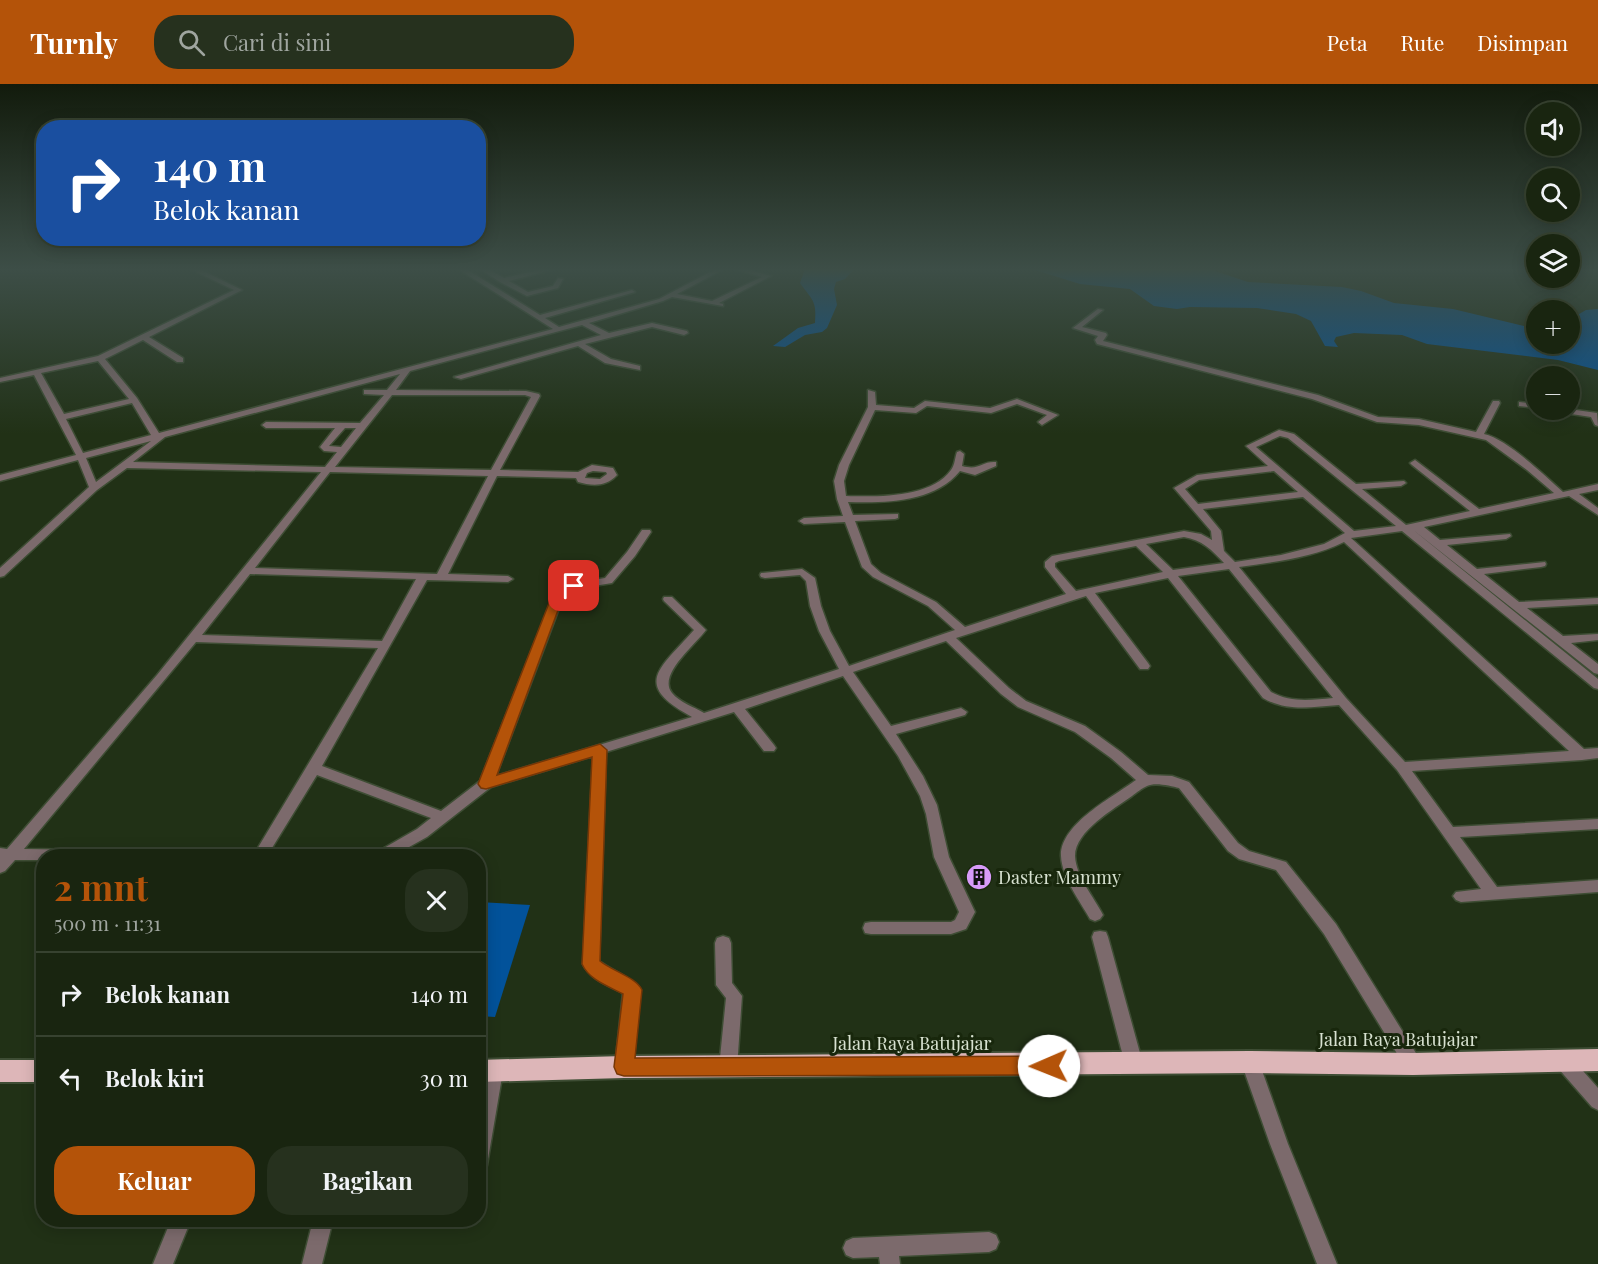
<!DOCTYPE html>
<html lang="id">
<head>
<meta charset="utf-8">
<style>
  :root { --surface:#192510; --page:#26311e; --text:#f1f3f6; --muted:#9fa59f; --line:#374230; --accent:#b45309 }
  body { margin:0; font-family:"Playfair Display",serif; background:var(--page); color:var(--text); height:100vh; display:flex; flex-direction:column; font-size:22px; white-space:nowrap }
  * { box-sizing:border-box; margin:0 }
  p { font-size:20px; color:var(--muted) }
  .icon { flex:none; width:33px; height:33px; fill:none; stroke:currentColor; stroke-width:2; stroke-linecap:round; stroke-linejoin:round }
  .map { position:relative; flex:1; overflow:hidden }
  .drawer { position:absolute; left:36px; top:765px; width:450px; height:378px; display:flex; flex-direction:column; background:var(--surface); border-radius:24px; box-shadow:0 3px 15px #0003,0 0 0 2px var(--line) }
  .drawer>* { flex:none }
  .hud { position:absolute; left:36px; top:36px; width:450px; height:126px; border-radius:24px; box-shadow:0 3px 15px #0003,0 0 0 2px var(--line); background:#1a4fa0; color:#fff; overflow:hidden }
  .buttons { position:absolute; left:1526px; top:18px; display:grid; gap:12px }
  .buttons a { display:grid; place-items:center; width:54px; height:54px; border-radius:50%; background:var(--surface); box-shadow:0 3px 15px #0003,0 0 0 2px var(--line); font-size:30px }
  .pin { position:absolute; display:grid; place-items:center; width:51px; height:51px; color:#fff; margin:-26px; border-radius:12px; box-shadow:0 3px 9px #0006 }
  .me { position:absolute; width:66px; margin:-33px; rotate:269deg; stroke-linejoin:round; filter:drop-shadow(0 0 4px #0008) }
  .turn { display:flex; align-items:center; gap:21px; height:126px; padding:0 18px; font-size:27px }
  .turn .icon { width:78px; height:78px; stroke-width:2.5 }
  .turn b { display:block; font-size:42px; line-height:51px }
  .round { display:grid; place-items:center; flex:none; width:63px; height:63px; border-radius:24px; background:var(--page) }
  .overview { display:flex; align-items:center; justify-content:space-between; height:102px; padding:0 18px }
  h1 { font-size:36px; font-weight:700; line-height:45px; color:var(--accent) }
  .action { display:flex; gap:12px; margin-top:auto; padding:12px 18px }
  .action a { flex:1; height:69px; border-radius:24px; background:var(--accent); color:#fff; font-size:24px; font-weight:700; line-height:69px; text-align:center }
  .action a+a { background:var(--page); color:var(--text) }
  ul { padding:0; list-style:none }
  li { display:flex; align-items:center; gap:18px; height:84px; padding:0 18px; border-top:2px solid var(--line) }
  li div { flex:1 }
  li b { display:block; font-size:22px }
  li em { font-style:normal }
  header { display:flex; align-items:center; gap:36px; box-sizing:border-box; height:84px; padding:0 30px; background:var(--accent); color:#fff }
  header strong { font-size:28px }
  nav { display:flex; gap:33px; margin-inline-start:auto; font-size:21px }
  .search { width:420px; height:54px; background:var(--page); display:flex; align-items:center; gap:15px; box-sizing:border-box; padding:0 21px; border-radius:24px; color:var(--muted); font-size:22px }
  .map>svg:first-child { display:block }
  .water { fill:#02529a }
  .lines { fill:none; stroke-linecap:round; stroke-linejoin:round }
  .minor-casing { stroke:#3e4d34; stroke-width:3 }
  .trunk-casing { stroke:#3e4d34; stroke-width:4 }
  .minor { fill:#7c6a6c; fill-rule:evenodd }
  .trunk { fill:#ddb6b8; fill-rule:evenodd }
  .route { fill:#b45309; stroke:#753606; stroke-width:1.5 }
  .labels { text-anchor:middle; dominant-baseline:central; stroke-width:6; stroke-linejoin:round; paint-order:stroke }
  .near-poi-label { font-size:18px; fill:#d7e1d0; stroke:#18270c; text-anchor:start }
  .near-street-label { font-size:18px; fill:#d7e1d0; stroke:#18270c }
</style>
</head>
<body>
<header>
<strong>Turnly</strong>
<div class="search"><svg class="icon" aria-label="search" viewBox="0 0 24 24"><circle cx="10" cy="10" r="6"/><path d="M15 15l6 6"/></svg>Cari di sini</div>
<nav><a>Peta</a><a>Rute</a><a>Disimpan</a></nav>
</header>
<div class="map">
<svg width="1598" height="1180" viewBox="0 0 1598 1180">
  <rect width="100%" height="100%" fill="#213116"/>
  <g class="water">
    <path d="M805 185H854L845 195 836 198 834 205 837 221 827 244 822 248 805 251 785 263 773 262 798 244 815 239C817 216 812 216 800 199Z"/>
    <polygon points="1032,185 1209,185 1248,198 1342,203 1361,207 1394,219 1453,225 1536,245 1536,260 1569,260 1569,236 1586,226 1598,225 1598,286 1558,276 1427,260 1402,251 1354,249 1336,253 1334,257 1338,263 1325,262 1311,237 1296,230 1257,224 1190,223 1177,225 1154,222 1130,205 1080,200"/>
    <polygon points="479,818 530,821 495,933 479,932"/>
  </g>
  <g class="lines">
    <g class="minor-casing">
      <g id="minor">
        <path d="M190 185H199L242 206 149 253 183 274V278H177L143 256 105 275 137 314 159 349 553 245 458 185H466L540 231 632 206 635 208 545 234 559 243 659 215 716 185H724L677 210 712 217 762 193 734 185H747L771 192 719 219 723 220V222L672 213 663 217 589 239 609 249 652 239 687 247 688 249 684 251 652 243 585 260 611 275 640 282V286L605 279 578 262 461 295 454 293 601 251 582 241 410 287 396 306 526 307 539 310 540 312 500 386 578 388 592 381 613 384 617 391C606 403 592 402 578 398L576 394 497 392 448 490 508 492 513 495 508 498 427 496 322 682 441 727 480 697 555 507 563 501 605 494 627 468 642 446H650L651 448 635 472 612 499 570 506 564 511 496 692 692 633C631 600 660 585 694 546L664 517 663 515 664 513H672L706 546C696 560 657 591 672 609 679 618 694 623 704 629L839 585 819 547 810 522 806 497 800 491 765 494 761 493 760 491 761 489 802 485 815 494 821 522 830 547 849 582 955 546 928 522 873 493 862 483 845 438 804 440 799 437 804 434 843 432 837 415 834 397 839 381 868 323V306L875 308 876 321 914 324 925 317 990 324 1017 315 1058 331 1042 341 1038 338 1047 331 1017 320 991 329 927 322 916 329 875 326 849 381 844 397 846 412C877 413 931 414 951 386 955 381 955 373 957 368L960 367 964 370 962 382C980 387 981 377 996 378V382L975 391 960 387C934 419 885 419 848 418L853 431 898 430V434L895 435 855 437 871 480 881 489 936 518 965 543 1066 510 1045 483V478L1052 472 1184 447 1201 450 1212 456 1211 447 1174 404 1197 391 1268 382 1246 362 1279 346 1294 350 1356 400 1404 397 1406 399 1401 402 1362 405 1406 441 1470 427 1412 381 1410 379 1415 376 1479 425 1554 409 1527 386 1486 356 1419 341 1377 338 1312 315 1097 260 1095 256 1098 252 1073 244 1098 225 1103 226 1082 243 1106 249 1107 251 1103 257 1318 311 1378 333 1419 335 1476 348 1493 317H1499L1500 319 1484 350C1507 355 1544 391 1563 408L1598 400V406L1579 410 1598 424V431L1569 412 1424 443 1440 456 1510 450 1511 452 1506 455 1447 461 1477 485 1545 478 1546 480 1545 482 1541 483 1484 490 1519 518 1598 514V520L1527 524 1563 552 1598 550V556L1571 559 1598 580V590L1594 589 1412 445 1598 595V605L1594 604 1402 447 1351 454 1584 665 1598 664V674L1582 676 1412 687 1453 743 1598 735V745L1460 753 1497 803 1598 796V808L1461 818 1456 816 1453 812 1456 808 1481 805 1397 686 1339 621C1312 623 1287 628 1263 614L1168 494 1095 509 1148 579 1150 582 1148 585H1140L1086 512 956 554 1009 604 1026 617 1085 642 1121 668 1148 691 1172 692 1189 698 1238 759 1249 767 1286 778 1336 840 1419 974 1422 980 1419 986 1413 988 1407 986 1324 850 1276 786 1239 775 1228 767 1179 704C1171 702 1155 698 1147 702 1142 704 1136 709 1132 712 1114 725 1075 747 1075 772 1076 793 1094 813 1103 831L1100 835 1095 837 1090 835C1080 817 1062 794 1061 772 1060 740 1113 713 1136 696L1111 674 1075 648 1018 623 1001 610 946 557 853 588 891 642 961 624 967 628 965 631 896 650 923 692 937 721 949 773 975 828 966 845 951 850H871L865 849 863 844 865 839 871 838H951L955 836 959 828 934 773 926 730 920 712 898 672 843 592 745 625 774 661 776 664 774 667H764L734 628 606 668 599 877C609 885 637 897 640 905L633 983 630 989 624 991 618 989 615 983 623 909C609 902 590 895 583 880L593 672 491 703 427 753 393 772H375L377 768 417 745 431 734 317 691 267 772H253L378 564 196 558 24 765 97 766 102 768 104 772H44V776H15L5 787 0 789V764L7 765 157 591 321 388 127 384 97 406 4 492 0 493V484L89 403 78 376 0 397V391L76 371 34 291 0 298V294L98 272 234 206ZM98 277 129 315 64 330 41 289ZM400 290 387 306H364V310L384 311 360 339 266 338 262 341 266 344H335L320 363 324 367 337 368 325 383 133 378 165 353ZM392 311H525L531 313 491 386 335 383ZM132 319 151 351 83 369 66 335ZM345 344H356L341 363 329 362ZM1280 352 1288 354 1396 442 1354 447 1256 363ZM151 357 96 398 86 374ZM593 387 606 388 607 390 600 395 585 394 587 389ZM1274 387 1298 408 1198 420 1185 405 1199 396ZM330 388 488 392 437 490 255 484ZM1303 413 1345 449 1324 460 1281 471 1235 478 1224 467 1221 447 1203 425ZM1184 453C1202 456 1212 466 1224 479L1173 486 1146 460ZM1344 458 1569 667 1405 678 1346 614 1239 483C1274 478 1312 474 1344 458ZM1136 462 1163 488 1076 507 1055 483V479L1059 477ZM1229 485 1333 614C1311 616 1291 619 1271 608L1178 492ZM250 490 416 495 382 557 202 551Z"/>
        <polygon points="480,185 488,185 504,194 543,185 555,185 509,197 528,208 553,202 558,194 563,195 558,204 527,212 500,198"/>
        <polygon points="1519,318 1536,320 1536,324 1519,322"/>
        <polygon points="1569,325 1597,329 1598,342 1595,341 1591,333 1558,328 1554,326"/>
        <polygon points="1100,847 1106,848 1108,853 1143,980 1140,986 1134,988 1128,986 1125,980 1092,853 1094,848"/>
        <polygon points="723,852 729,854 731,859 732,899 742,912 737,984 734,990 728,992 722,990 719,984 726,914 716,901 715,859 717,854"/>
        <polygon points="1563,969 1569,971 1598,1004 1598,1026 1592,1023 1557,983 1554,977 1557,971"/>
        <polygon points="1250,970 1256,972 1259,978 1288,1060 1337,1180 1317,1180 1270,1060 1241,978 1244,972"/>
        <polygon points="494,979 500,981 503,987 487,1081 485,1088 478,1090 478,1025 485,987 488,981"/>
        <polygon points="171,1136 191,1136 173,1180 153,1180"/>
        <polygon points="313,1136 333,1136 322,1180 302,1180"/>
        <polygon points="989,1148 996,1151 999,1158 996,1165 989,1168 899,1172 900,1180 880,1180 879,1173 853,1174 846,1171 843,1164 846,1157 853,1154"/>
      </g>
    </g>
    <g class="trunk-casing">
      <g id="trunk">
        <polygon points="1598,965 1598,987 1413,991 1250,989 624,994 478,998 478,976 624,972 1250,967 1413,969"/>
        <rect x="0" y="976" width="44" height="22"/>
      </g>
    </g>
    <use href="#minor" class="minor"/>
    <use href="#trunk" class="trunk"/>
  </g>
  <linearGradient id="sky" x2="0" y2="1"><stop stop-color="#121b0c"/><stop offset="0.53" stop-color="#3d4e47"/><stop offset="1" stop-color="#3d4e47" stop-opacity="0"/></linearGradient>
  <rect width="1598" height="350" fill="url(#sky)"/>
  <path class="route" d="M574 498 580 502 564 510 497 691 600 660 607 666 600 877C612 887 636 893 642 906L635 974 1049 972 1056 975 1059 982 1056 988 1049 991 624 992 617 990 614 983 623 910C608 902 589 896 582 880L592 673 486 705 481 704 478 700 553 509 560 501Z"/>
  <defs>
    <g id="building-disc" transform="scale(1.35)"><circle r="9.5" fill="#d79bf9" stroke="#18270c"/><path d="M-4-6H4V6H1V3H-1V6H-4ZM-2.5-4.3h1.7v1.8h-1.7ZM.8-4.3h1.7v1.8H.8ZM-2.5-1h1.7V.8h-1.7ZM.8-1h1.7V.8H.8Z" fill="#111"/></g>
  </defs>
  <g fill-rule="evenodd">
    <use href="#building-disc" x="979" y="793"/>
  </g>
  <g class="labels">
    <g class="near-poi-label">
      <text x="998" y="793">Daster Mammy</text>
    </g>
    <g class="near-street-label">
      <text x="1398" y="955">Jalan Raya Batujajar</text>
      <text x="912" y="959">Jalan Raya Batujajar</text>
    </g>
  </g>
</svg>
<div class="buttons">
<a><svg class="icon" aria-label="sound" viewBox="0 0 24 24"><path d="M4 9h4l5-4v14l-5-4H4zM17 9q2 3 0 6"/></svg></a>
<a><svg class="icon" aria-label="search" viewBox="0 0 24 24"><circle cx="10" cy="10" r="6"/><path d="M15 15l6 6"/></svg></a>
<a><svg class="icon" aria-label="layers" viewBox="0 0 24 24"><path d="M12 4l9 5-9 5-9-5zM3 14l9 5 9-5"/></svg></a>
<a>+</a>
<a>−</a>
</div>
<div class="pin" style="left:574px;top:502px;background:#d93025"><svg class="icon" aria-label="arrive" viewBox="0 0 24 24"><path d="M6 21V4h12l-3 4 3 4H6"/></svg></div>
<svg class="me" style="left:1049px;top:982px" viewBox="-20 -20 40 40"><circle r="19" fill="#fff"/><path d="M0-13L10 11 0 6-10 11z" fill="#b45309"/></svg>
<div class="hud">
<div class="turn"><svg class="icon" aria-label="right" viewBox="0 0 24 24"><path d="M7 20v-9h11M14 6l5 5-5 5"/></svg><div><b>140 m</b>Belok kanan</div></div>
</div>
<section class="drawer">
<div class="overview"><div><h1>2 mnt</h1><p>500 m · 11:31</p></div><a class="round"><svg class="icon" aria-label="close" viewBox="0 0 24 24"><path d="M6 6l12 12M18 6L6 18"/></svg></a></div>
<ul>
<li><svg class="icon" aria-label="right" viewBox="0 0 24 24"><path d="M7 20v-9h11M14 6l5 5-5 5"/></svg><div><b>Belok kanan</b></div><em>140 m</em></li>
<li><svg class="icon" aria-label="left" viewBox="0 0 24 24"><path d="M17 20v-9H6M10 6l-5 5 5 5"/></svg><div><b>Belok kiri</b></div><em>30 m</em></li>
</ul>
<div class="action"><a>Keluar</a><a>Bagikan</a></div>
</section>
</div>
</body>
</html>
